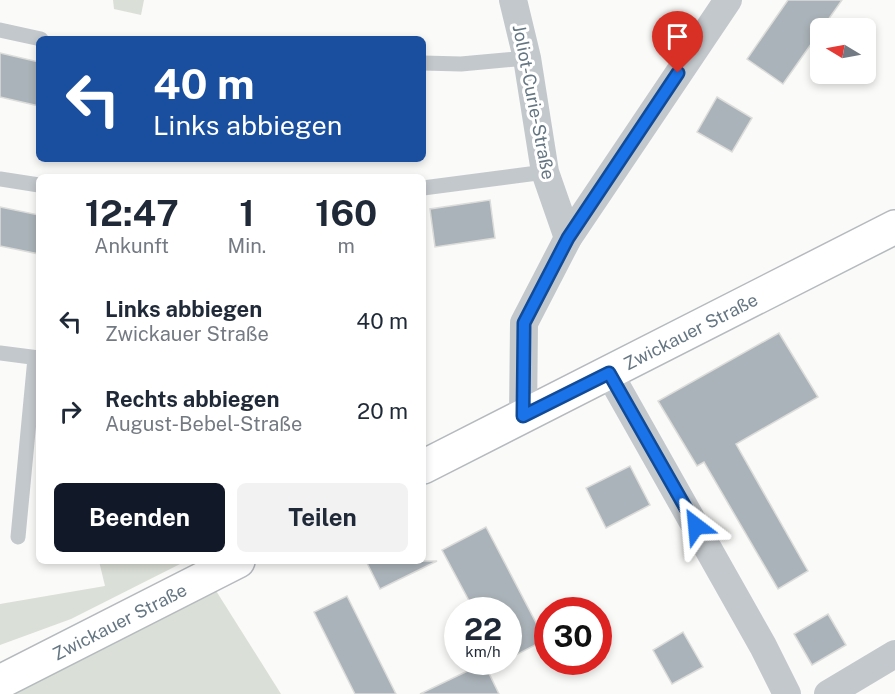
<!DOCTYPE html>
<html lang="de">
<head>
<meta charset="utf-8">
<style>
  :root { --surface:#fff; --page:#f2f2f3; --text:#1f2937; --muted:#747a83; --accent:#111827 }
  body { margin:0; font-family:"Public Sans",sans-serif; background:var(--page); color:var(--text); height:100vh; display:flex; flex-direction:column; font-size:22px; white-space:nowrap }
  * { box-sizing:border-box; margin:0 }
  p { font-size:20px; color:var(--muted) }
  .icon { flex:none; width:33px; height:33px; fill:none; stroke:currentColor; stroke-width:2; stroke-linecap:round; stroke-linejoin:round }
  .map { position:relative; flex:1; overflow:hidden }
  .side { position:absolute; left:36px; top:174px; width:390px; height:390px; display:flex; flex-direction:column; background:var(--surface); border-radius:9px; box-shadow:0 3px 9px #0003 }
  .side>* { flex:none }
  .guide { position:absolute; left:36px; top:36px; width:390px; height:126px; border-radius:9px; box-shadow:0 3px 9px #0003; background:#1a4fa0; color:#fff; overflow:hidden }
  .needle { width:39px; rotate:280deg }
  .controls { position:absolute; left:810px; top:18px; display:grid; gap:12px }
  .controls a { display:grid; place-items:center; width:66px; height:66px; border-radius:9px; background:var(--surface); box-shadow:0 3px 9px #0003; font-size:30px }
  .speed { position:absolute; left:444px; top:597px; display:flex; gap:12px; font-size:30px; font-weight:700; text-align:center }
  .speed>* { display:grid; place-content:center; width:78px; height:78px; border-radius:50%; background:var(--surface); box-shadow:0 3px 9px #0003; line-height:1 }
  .speed small { font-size:15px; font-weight:400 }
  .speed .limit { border:9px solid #d22; background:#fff; color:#111 }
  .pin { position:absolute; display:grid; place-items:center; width:51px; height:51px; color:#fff; margin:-62px -26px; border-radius:50% 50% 50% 0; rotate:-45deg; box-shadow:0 0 6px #0007 }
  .pin .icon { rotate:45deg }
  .me { position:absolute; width:66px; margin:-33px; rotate:331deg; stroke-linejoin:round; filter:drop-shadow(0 0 4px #0008) }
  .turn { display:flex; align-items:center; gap:21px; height:126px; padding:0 18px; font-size:27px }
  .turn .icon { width:78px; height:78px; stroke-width:2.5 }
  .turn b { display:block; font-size:42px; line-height:51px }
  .eta { display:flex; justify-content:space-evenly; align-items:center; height:102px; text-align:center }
  .eta b { font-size:36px; font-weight:700; line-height:42px }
  .primary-button { display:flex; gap:12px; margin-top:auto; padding:12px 18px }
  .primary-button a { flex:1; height:69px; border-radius:9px; background:var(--accent); color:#fff; font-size:24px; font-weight:700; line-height:69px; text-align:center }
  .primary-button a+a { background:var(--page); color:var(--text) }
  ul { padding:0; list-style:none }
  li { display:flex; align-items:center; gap:18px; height:90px; padding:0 18px }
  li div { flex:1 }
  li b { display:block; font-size:22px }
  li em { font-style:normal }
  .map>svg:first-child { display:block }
  .green { fill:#dadfd7 }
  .building { fill:#aab3b9; stroke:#dcdcda; stroke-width:1.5 }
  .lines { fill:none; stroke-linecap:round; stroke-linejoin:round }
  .primary-casing { stroke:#b5babe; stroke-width:36 }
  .service { stroke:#c3c8cc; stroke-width:15 }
  .minor { stroke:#c3c8cc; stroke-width:28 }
  .primary { stroke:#fff; stroke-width:33 }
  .route-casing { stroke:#114b97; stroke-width:15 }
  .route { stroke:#1a73e8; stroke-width:10 }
  .labels { text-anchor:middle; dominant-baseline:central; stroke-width:6; stroke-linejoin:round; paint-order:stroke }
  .street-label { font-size:18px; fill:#657683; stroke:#fff }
</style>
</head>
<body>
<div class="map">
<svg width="895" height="694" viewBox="0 0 895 694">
  <rect width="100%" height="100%" fill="#fafaf8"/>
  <g class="green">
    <polygon points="113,0 144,0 141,15 114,9"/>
    <polygon points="99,561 186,561 71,619 0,645 0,604 105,586"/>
    <polygon points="213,586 281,694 3,694"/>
  </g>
  <g class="building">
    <polygon points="788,0 842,0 783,84 747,59"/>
    <polygon points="0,53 39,62 39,106 0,97"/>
    <polygon points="717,97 752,118 732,152 697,132"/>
    <polygon points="490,200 495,238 435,247 430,209"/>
    <polygon points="0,207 39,215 39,254 0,246"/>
    <polygon points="779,333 818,397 736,444 808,571 778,589 704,462 697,466 658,401"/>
    <polygon points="630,466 650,505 606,528 586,488"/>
    <polygon points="486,527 545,640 508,659 508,610 474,610 442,550"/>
    <polygon points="366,561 437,561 380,589"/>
    <polygon points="347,596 396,694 355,694 314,612"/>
    <polygon points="828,614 846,645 812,665 794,634"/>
    <polygon points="683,632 703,667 672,684 653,650"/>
    <polygon points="484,663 499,694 420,694"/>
  </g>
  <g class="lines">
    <g class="primary-casing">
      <g id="primary">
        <path id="s1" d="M423 467 895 227"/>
        <path id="s2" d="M0 682 238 561"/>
      </g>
    </g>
    <g class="service">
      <polyline points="0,30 41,39"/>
      <polyline points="423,63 461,64 527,58"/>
      <polyline points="0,179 39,185"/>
      <polyline points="423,188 545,172"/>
      <polyline points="0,353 39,358"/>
      <polyline points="18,537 35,358"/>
    </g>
    <g class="minor">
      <polyline points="513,0 527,58 545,172 568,238"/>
      <polyline points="609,373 763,646 787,694"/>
      <polyline points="523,416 524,323 568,238 728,0"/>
      <polyline points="828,694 895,654"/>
    </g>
    <use href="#primary" class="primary"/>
  </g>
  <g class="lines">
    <g class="route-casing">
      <polyline id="route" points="678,73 568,238 524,323 523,416 609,373 696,526"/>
    </g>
    <use href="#route" class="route"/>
  </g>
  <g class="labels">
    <g class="street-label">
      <text transform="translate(534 102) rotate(79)">Joliot-Curie-Straße</text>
      <text stroke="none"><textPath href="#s1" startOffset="300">Zwickauer Straße</textPath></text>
      <text stroke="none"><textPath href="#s2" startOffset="134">Zwickauer Straße</textPath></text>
    </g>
  </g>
</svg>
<div class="controls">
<a><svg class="needle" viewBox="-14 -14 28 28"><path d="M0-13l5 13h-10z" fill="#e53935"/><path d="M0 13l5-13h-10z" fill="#747a83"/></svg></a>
</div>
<div class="speed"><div>22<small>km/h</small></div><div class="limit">30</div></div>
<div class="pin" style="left:678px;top:73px;background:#d93025"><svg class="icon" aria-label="arrive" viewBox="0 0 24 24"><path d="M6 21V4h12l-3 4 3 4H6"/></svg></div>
<svg class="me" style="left:696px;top:526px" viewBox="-20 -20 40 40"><path d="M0-17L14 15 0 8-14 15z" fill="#1a73e8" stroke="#fff" stroke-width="4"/></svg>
<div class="guide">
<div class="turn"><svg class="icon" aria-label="left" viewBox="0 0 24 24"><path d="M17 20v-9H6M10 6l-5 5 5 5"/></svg><div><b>40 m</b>Links abbiegen</div></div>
</div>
<section class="side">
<div class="eta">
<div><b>12:47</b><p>Ankunft</p></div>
<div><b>1</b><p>Min.</p></div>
<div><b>160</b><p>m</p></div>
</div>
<ul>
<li><svg class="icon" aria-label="left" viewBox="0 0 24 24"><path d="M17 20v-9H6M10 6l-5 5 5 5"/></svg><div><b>Links abbiegen</b><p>Zwickauer Straße</p></div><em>40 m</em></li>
<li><svg class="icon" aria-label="right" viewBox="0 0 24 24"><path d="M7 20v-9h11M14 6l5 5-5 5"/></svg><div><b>Rechts abbiegen</b><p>August-Bebel-Straße</p></div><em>20 m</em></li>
</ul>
<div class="primary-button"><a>Beenden</a><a>Teilen</a></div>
</section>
</div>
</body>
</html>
